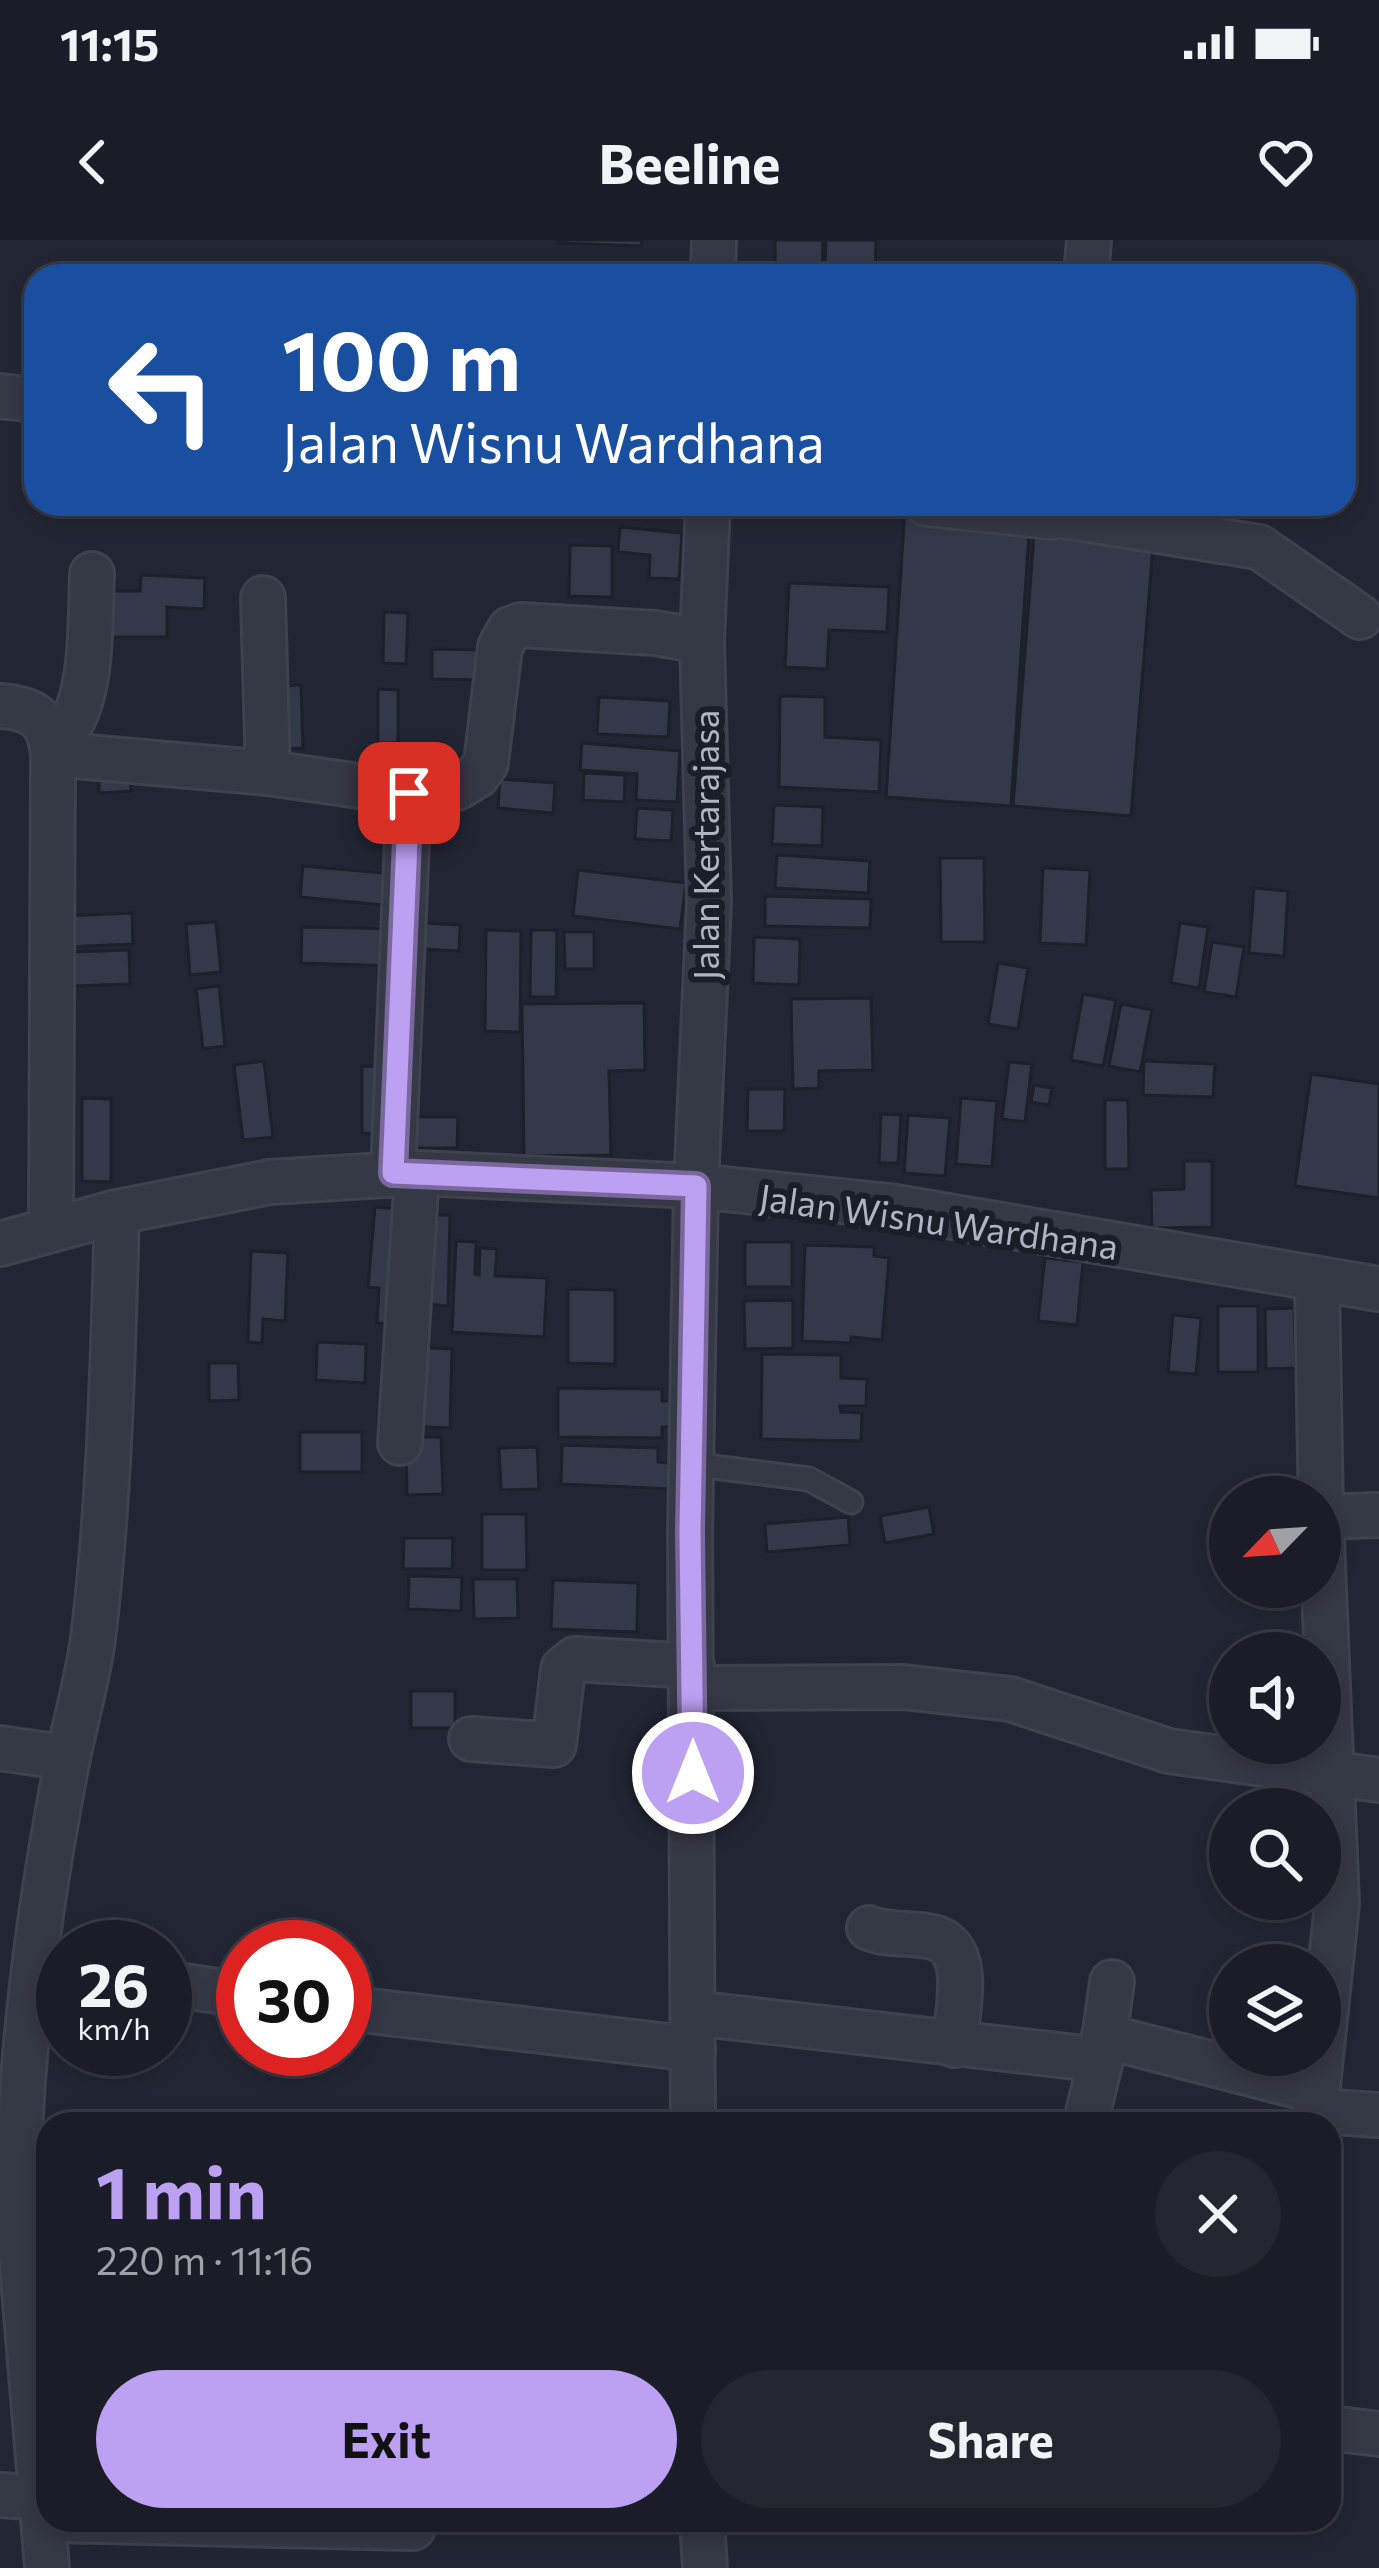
<!DOCTYPE html>
<html lang="en">
<head>
<meta charset="utf-8">
<style>
  :root { --surface:#1a1c27; --page:#23252f; --text:#f1f3f6; --muted:#9fa1a7; --line:#383a44; --accent:#bca0f2 }
  body { margin:0; font-family:Commissioner,sans-serif; background:var(--page); color:var(--text); height:100vh; display:flex; flex-direction:column; font-size:45px; white-space:nowrap }
  * { box-sizing:border-box; margin:0 }
  p { font-size:39px; color:var(--muted) }
  .icon { flex:none; width:66px; height:66px; fill:none; stroke:currentColor; stroke-width:2; stroke-linecap:round; stroke-linejoin:round }
  .map { position:relative; flex:1; overflow:hidden }
  .panel { position:absolute; left:36px; top:1872px; width:1305px; height:420px; display:flex; flex-direction:column; background:var(--surface); border-radius:36px; box-shadow:0 6px 18px #0003,0 0 0 3px var(--line) }
  .panel>* { flex:none }
  .hud { position:absolute; left:24px; top:24px; width:1332px; height:252px; border-radius:36px; box-shadow:0 6px 18px #0003,0 0 0 3px var(--line); background:#1a4fa0; color:#fff; overflow:hidden }
  .needle { width:78px; rotate:245deg }
  .fabs { position:absolute; left:1209px; top:1236px; display:grid; gap:24px }
  .fabs a { display:grid; place-items:center; width:132px; height:132px; border-radius:50%; background:var(--surface); box-shadow:0 6px 18px #0003,0 0 0 3px var(--line); font-size:60px }
  .speed { position:absolute; left:36px; top:1680px; display:flex; gap:24px; font-size:60px; font-weight:700; text-align:center }
  .speed>* { display:grid; place-content:center; width:156px; height:156px; border-radius:50%; background:var(--surface); box-shadow:0 6px 18px #0003,0 0 0 3px var(--line); line-height:1 }
  .speed small { font-size:30px; font-weight:400 }
  .speed .limit { border:18px solid #d22; background:#fff; color:#111 }
  .pin { position:absolute; display:grid; place-items:center; width:102px; height:102px; color:#fff; margin:-51px; border-radius:24px; box-shadow:0 6px 18px #0006 }
  .me { position:absolute; width:132px; margin:-66px; rotate:0deg; stroke-linejoin:round; filter:drop-shadow(0 0 9px #0008) }
  .turn { display:flex; align-items:center; gap:42px; height:252px; padding:0 60px; font-size:54px }
  .turn .icon { width:156px; height:156px; stroke-width:2.5 }
  .turn b { display:block; font-size:84px; line-height:102px }
  .round { display:grid; place-items:center; flex:none; width:126px; height:126px; border-radius:63px; background:var(--page) }
  .headline { display:flex; align-items:center; justify-content:space-between; height:204px; padding:0 60px }
  h1 { font-size:72px; font-weight:700; line-height:90px; color:var(--accent) }
  .action { display:flex; gap:24px; margin-top:auto; padding:24px 60px }
  .action a { flex:1; height:138px; border-radius:72px; background:var(--accent); color:#111; font-size:48px; font-weight:700; line-height:138px; text-align:center }
  .action a+a { background:var(--page); color:var(--text) }
  .status { display:flex; justify-content:space-between; align-items:center; height:84px; padding:0 60px; background:var(--surface); direction:ltr }
  .status svg { height:33px; fill:currentColor }
  header { display:flex; justify-content:space-between; align-items:center; height:156px; padding:0 60px; background:var(--surface); font-size:54px; font-weight:700 }
  .map>svg:first-child { display:block }
  .building { fill:#34394a; stroke:#1c202b; stroke-width:3 }
  .lines { fill:none; stroke-linecap:round; stroke-linejoin:round }
  .service-casing { stroke:#3e424e; stroke-width:27 }
  .minor-casing { stroke:#3e424e; stroke-width:48 }
  .service { stroke:#353845; stroke-width:21 }
  .minor { stroke:#353845; stroke-width:42 }
  .route-casing { stroke:#7a689d; stroke-width:30 }
  .route { stroke:#bca0f2; stroke-width:21 }
  .labels { text-anchor:middle; dominant-baseline:central; stroke-width:12; stroke-linejoin:round; paint-order:stroke }
  .street-label { font-size:36px; fill:#afb3c2; stroke:#1a1e29 }
</style>
</head>
<body>
<div class="status"><b>11:15</b><svg viewBox="0 0 49 12"><path d="M0 12V9h3v3zM5 12V6h3v6zM10 12V3h3v9zM15 12V0h3v12zM26 1h20v11H26zM47 4h2v5h-2z"/></svg></div>
<header><svg class="icon" aria-label="back" viewBox="0 0 24 24"><path d="M15 5l-7 7 7 7"/></svg>Beeline<svg class="icon" aria-label="heart" viewBox="0 0 24 24"><path d="M12 20l-8-8c-3-5 5-10 8-4 3-6 11-1 8 4z"/></svg></header>
<div class="map">
<svg width="1379" height="2328" viewBox="0 0 1379 2328">
  <rect width="100%" height="100%" fill="#222634"/>
  <g class="building">
    <polygon points="557,0 642,0 641,6 557,3"/>
    <polygon points="775,0 823,0 822,36 775,36"/>
    <polygon points="826,0 876,0 875,36 825,36"/>
    <polygon points="511,264 542,264 542,276 511,275"/>
    <polygon points="905,269 1030,278 1011,566 886,557"/>
    <polygon points="1035,284 1154,295 1131,576 1013,566"/>
    <polygon points="620,287 682,293 679,339 649,338 650,315 618,312"/>
    <polygon points="570,305 612,306 612,357 569,356"/>
    <polygon points="141,335 205,338 204,369 167,367 167,397 107,397 107,351 140,351"/>
    <polygon points="789,343 889,347 887,392 829,390 827,429 785,427"/>
    <polygon points="384,372 408,373 406,424 383,423"/>
    <polygon points="432,409 482,410 482,440 432,439"/>
    <polygon points="301,445 303,508 284,509 282,446"/>
    <polygon points="378,449 398,450 398,503 378,503"/>
    <polygon points="780,456 825,457 825,497 881,500 879,552 779,547"/>
    <polygon points="599,457 670,461 668,497 597,494"/>
    <polygon points="582,503 680,511 677,562 636,560 637,534 580,530"/>
    <polygon points="130,528 131,551 99,553 99,529"/>
    <polygon points="584,533 625,535 624,562 583,560"/>
    <polygon points="500,539 555,543 553,573 498,568"/>
    <polygon points="774,565 823,567 822,606 772,604"/>
    <polygon points="637,568 673,570 671,601 635,599"/>
    <polygon points="777,615 870,621 868,653 775,648"/>
    <polygon points="940,618 984,618 985,702 941,702"/>
    <polygon points="303,626 407,635 404,667 300,657"/>
    <polygon points="1043,628 1090,630 1086,705 1040,703"/>
    <polygon points="578,630 686,643 680,689 573,676"/>
    <polygon points="1254,648 1288,651 1284,716 1249,713"/>
    <polygon points="765,656 871,659 870,688 765,686"/>
    <polygon points="132,673 133,704 64,707 63,676"/>
    <polygon points="216,682 221,732 190,735 186,684"/>
    <polygon points="423,683 460,685 459,711 422,709"/>
    <polygon points="1180,683 1208,687 1199,748 1171,743"/>
    <polygon points="302,687 396,689 395,726 301,723"/>
    <polygon points="486,690 521,691 520,792 485,791"/>
    <polygon points="531,690 557,690 556,757 530,757"/>
    <polygon points="564,692 594,692 594,729 565,729"/>
    <polygon points="754,697 800,699 799,745 753,743"/>
    <polygon points="1212,702 1244,707 1236,757 1204,752"/>
    <polygon points="129,710 130,744 73,746 71,712"/>
    <polygon points="998,723 1028,728 1018,789 988,784"/>
    <polygon points="219,746 225,806 203,809 196,749"/>
    <polygon points="1083,754 1116,760 1103,826 1071,820"/>
    <polygon points="871,758 873,830 819,831 819,848 793,849 791,759"/>
    <polygon points="644,763 645,830 609,831 611,915 524,916 522,764"/>
    <polygon points="1121,764 1152,770 1140,832 1109,826"/>
    <polygon points="264,821 273,897 243,900 234,825"/>
    <polygon points="1144,821 1215,824 1213,857 1143,855"/>
    <polygon points="1009,822 1032,824 1025,882 1002,879"/>
    <polygon points="362,826 388,827 387,894 362,893"/>
    <polygon points="1311,834 1379,844 1379,958 1295,946"/>
    <polygon points="1034,845 1052,848 1049,865 1031,862"/>
    <polygon points="748,849 785,849 784,891 747,891"/>
    <polygon points="82,858 111,859 111,942 82,941"/>
    <polygon points="961,858 997,861 992,927 956,924"/>
    <polygon points="1105,860 1128,860 1129,929 1105,929"/>
    <polygon points="881,874 901,875 898,923 879,923"/>
    <polygon points="908,875 950,878 945,936 904,933"/>
    <polygon points="416,877 458,877 457,908 416,908"/>
    <polygon points="1184,921 1212,921 1212,987 1152,988 1151,950 1184,949"/>
    <polygon points="375,967 408,970 399,1084 377,1083 379,1048 368,1047"/>
    <polygon points="432,975 450,975 448,1066 413,1063"/>
    <polygon points="456,1001 476,1002 475,1034 479,1035 480,1008 497,1009 495,1036 547,1038 544,1097 452,1092"/>
    <rect x="745" y="1002" width="47" height="45"/>
    <polygon points="805,1005 874,1007 874,1016 889,1018 882,1100 851,1097 851,1103 802,1101"/>
    <polygon points="251,1011 288,1013 285,1081 263,1079 262,1103 248,1102"/>
    <polygon points="1045,1018 1083,1022 1077,1085 1038,1081"/>
    <polygon points="568,1049 615,1050 615,1124 568,1123"/>
    <polygon points="793,1060 793,1108 745,1109 744,1061"/>
    <rect x="1218" y="1066" width="40" height="66"/>
    <polygon points="1294,1068 1296,1128 1266,1129 1265,1069"/>
    <polygon points="1173,1075 1201,1078 1196,1134 1168,1132"/>
    <polygon points="317,1102 366,1104 365,1143 316,1140"/>
    <polygon points="410,1107 452,1109 450,1188 407,1186"/>
    <polygon points="762,1114 841,1115 841,1138 867,1139 866,1166 840,1166 841,1172 862,1173 861,1201 761,1199"/>
    <polygon points="209,1123 238,1123 239,1160 209,1161"/>
    <polygon points="558,1148 662,1149 662,1161 674,1161 674,1187 662,1187 662,1198 558,1197"/>
    <rect x="300" y="1192" width="62" height="40"/>
    <polygon points="406,1197 441,1197 443,1254 407,1255"/>
    <polygon points="562,1205 658,1208 658,1222 676,1224 674,1249 561,1244"/>
    <polygon points="537,1207 539,1249 501,1250 499,1208"/>
    <polygon points="929,1267 934,1294 885,1303 880,1276"/>
    <polygon points="482,1274 526,1274 527,1330 482,1330"/>
    <polygon points="848,1277 850,1305 767,1312 765,1284"/>
    <polygon points="404,1298 453,1298 452,1329 403,1329"/>
    <polygon points="409,1336 462,1337 461,1371 408,1369"/>
    <polygon points="473,1339 517,1339 518,1378 474,1379"/>
    <polygon points="553,1340 638,1343 637,1392 551,1389"/>
    <rect x="411" y="1451" width="44" height="37"/>
  </g>
  <g class="lines">
    <g class="service-casing">
      <polyline id="service" points="691,1224 809,1239 851,1262"/>
    </g>
    <g class="minor-casing">
      <g id="minor">
        <polyline points="713,36 714,0"/>
        <polyline points="1086,36 1089,0"/>
        <polyline points="0,156 36,160"/>
        <polyline points="927,264 1052,277 1066,264"/>
        <polyline points="1058,275 1259,307 1360,377"/>
        <polyline points="263,358 268,533"/>
        <path d="M0 466C34 468 49 479 53 514L51 988"/>
        <path d="M51 497 64 493C94 460 90 378 92 334"/>
        <polyline points="53,514 268,533 409,553 457,548 477,536 486,523 500,407 510,389 521,385 655,393 702,401"/>
        <polyline points="393,933 409,553"/>
        <polyline points="0,1004 117,972 270,942 417,933 696,946 889,966 1379,1049"/>
        <polyline points="400,1203 417,933"/>
        <polyline points="1321,1277 1379,1275"/>
        <polyline points="692,1448 903,1447 1010,1459 1169,1511 1379,1540"/>
        <polyline points="471,1499 554,1505 563,1429 575,1419 692,1426"/>
        <polyline points="0,1508 68,1518"/>
        <path d="M869 1688C890 1697 914 1691 936 1698 974 1710 957 1775 954 1805"/>
        <polyline points="165,1743 243,1755"/>
        <polyline points="345,1768 693,1809"/>
        <polyline points="693,1773 1101,1820"/>
        <polyline points="1104,1796 1317,1851"/>
        <polyline points="1316,1871 1379,1875"/>
        <polyline points="693,1884 690,1292 696,946 709,663 702,401 708,264"/>
        <polyline points="1085,1884 1101,1820 1112,1742"/>
        <polyline points="1314,1884 1337,1664 1321,1277 1317,1040"/>
        <polyline points="1329,2188 1379,2194"/>
        <polyline points="0,2255 41,2258"/>
        <polyline points="52,2280 413,2288"/>
        <polyline points="702,2280 705,2328"/>
        <path d="M47 2328 18 1976C18 1828 37 1678 65 1533 73 1488 87 1444 93 1399 110 1258 113 1114 117 972"/>
      </g>
    </g>
    <use href="#service" class="service"/>
    <use href="#minor" class="minor"/>
  </g>
  <g class="lines">
    <g class="route-casing">
      <polyline id="route" points="409,553 393,933 696,946 690,1292 693,1533"/>
    </g>
    <use href="#route" class="route"/>
  </g>
  <g class="labels">
    <g class="street-label">
      <text transform="translate(704 605) rotate(-90)">Jalan Kertarajasa</text>
      <text transform="translate(939 980) rotate(8)">Jalan Wisnu Wardhana</text>
    </g>
  </g>
</svg>
<div class="fabs">
<a><svg class="needle" viewBox="-14 -14 28 28"><path d="M0-13l5 13h-10z" fill="#e53935"/><path d="M0 13l5-13h-10z" fill="#9fa1a7"/></svg></a>
<a><svg class="icon" aria-label="sound" viewBox="0 0 24 24"><path d="M4 9h4l5-4v14l-5-4H4zM17 9q2 3 0 6"/></svg></a>
<a><svg class="icon" aria-label="search" viewBox="0 0 24 24"><circle cx="10" cy="10" r="6"/><path d="M15 15l6 6"/></svg></a>
<a><svg class="icon" aria-label="layers" viewBox="0 0 24 24"><path d="M12 4l9 5-9 5-9-5zM3 14l9 5 9-5"/></svg></a>
</div>
<div class="speed"><div>26<small>km/h</small></div><div class="limit">30</div></div>
<div class="pin" style="left:409px;top:553px;background:#d93025"><svg class="icon" aria-label="arrive" viewBox="0 0 24 24"><path d="M6 21V4h12l-3 4 3 4H6"/></svg></div>
<svg class="me" style="left:693px;top:1533px" viewBox="-20 -20 40 40"><circle r="17" fill="#bca0f2" stroke="#fff" stroke-width="3"/><path d="M0-11L8 9 0 5-8 9z" fill="#fff"/></svg>
<div class="hud">
<div class="turn"><svg class="icon" aria-label="left" viewBox="0 0 24 24"><path d="M17 20v-9H6M10 6l-5 5 5 5"/></svg><div><b>100 m</b>Jalan Wisnu Wardhana</div></div>
</div>
<section class="panel">
<div class="headline"><div><h1>1 min</h1><p>220 m · 11:16</p></div><a class="round"><svg class="icon" aria-label="close" viewBox="0 0 24 24"><path d="M6 6l12 12M18 6L6 18"/></svg></a></div>
<div class="action"><a>Exit</a><a>Share</a></div>
</section>
</div>
</body>
</html>
